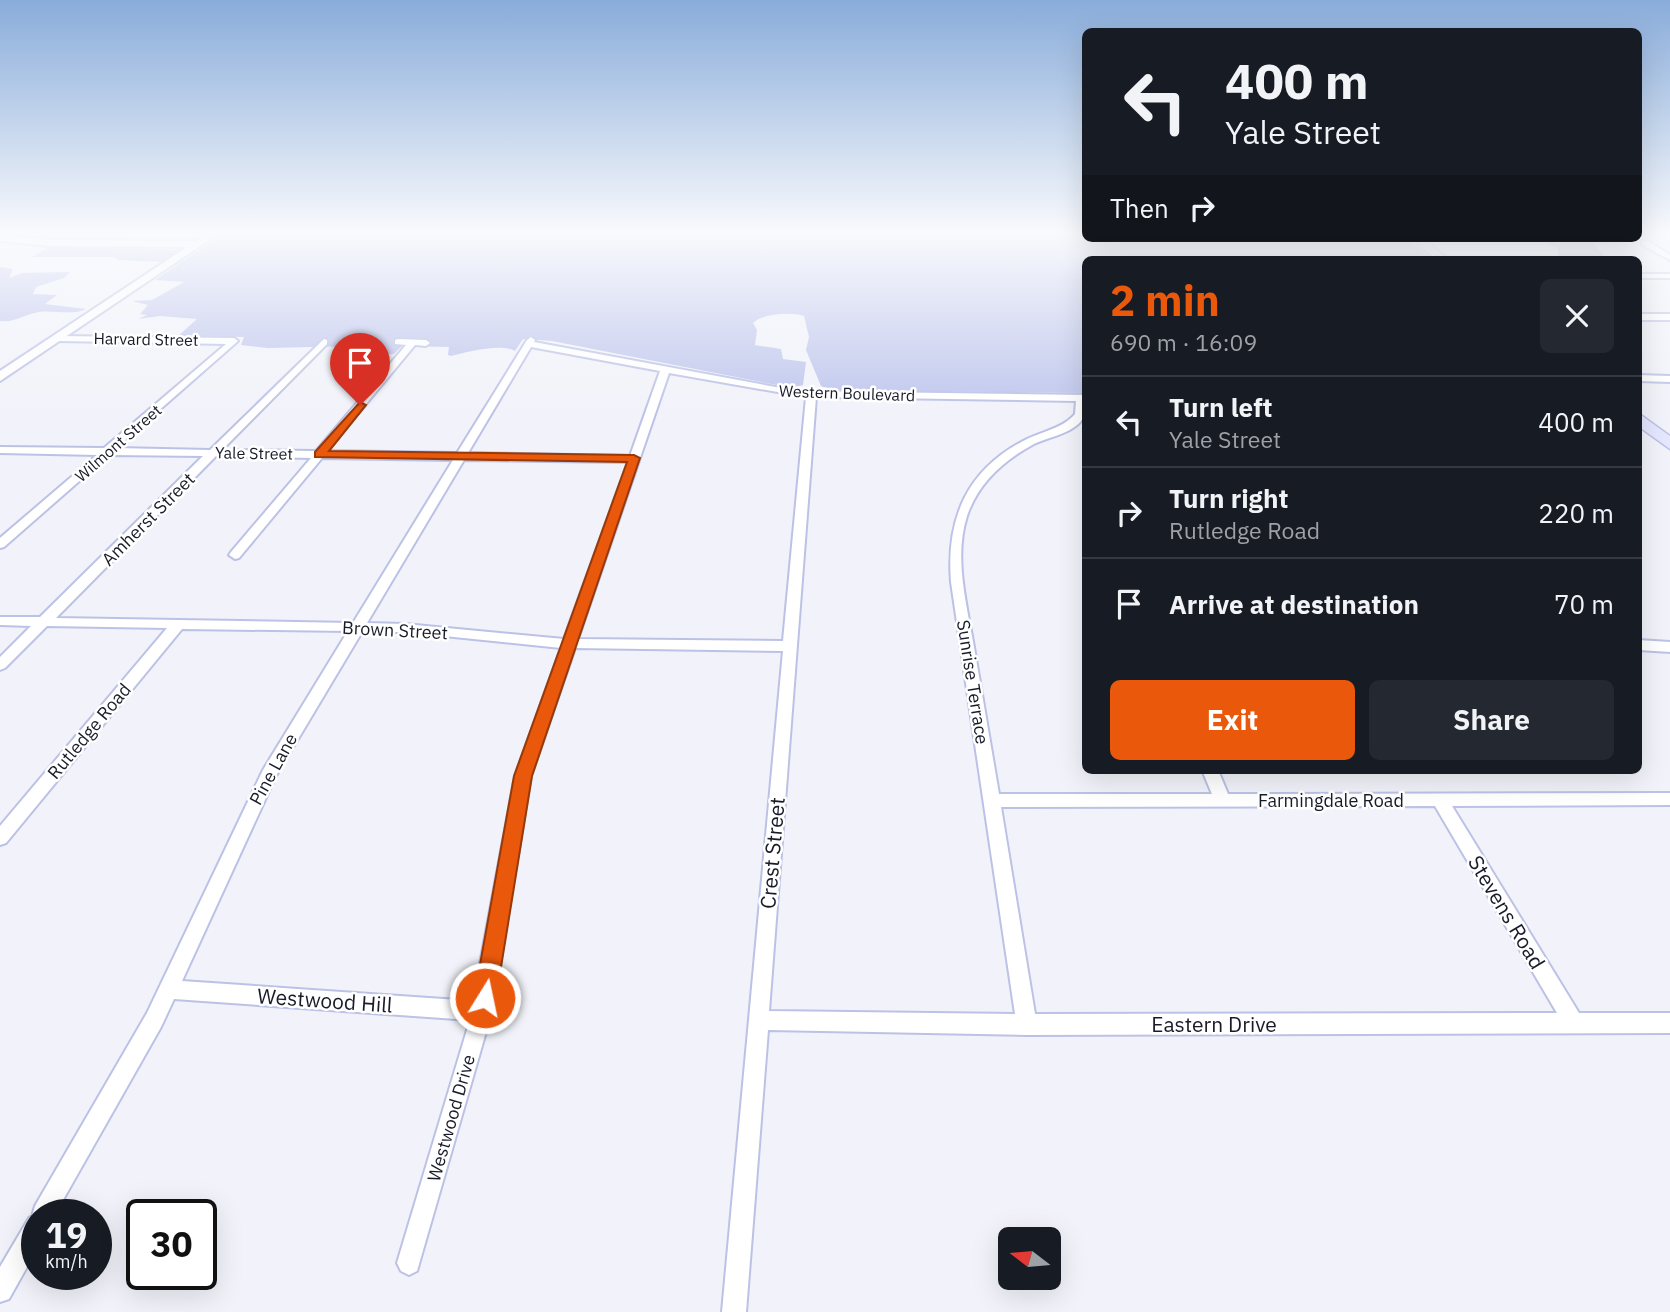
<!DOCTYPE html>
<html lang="en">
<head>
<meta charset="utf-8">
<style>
  :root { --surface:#171b24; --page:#242831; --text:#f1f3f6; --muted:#9ea1a6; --line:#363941; --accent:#ea580c }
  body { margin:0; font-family:"IBM Plex Sans",sans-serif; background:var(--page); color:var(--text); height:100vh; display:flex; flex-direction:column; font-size:26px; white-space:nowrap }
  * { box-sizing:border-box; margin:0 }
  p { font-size:23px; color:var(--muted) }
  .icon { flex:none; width:38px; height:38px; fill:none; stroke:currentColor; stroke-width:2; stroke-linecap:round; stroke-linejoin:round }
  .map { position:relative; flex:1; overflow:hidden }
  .side { position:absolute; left:1082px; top:256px; width:560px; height:518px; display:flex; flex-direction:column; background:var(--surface); border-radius:10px; box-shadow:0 7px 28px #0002 }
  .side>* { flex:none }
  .hud { position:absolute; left:1082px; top:28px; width:560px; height:214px; border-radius:10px; box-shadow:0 7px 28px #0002; background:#171b24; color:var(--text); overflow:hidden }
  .needle { width:46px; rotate:286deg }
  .tools { position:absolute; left:998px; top:1227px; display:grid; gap:14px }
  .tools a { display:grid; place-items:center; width:63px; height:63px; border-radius:10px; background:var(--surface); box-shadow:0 7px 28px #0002; font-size:35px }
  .speed { position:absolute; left:21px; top:1199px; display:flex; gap:14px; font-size:35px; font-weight:700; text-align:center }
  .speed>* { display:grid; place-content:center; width:91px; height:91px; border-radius:50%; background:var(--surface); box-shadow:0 7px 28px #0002; line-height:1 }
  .speed small { font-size:18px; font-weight:400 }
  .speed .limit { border:4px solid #111; border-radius:10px; background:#fff; color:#111 }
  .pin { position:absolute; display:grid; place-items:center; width:60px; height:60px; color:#fff; margin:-72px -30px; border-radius:50% 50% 50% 0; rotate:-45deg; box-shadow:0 0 7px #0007 }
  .pin .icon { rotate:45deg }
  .me { position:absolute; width:77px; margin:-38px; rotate:10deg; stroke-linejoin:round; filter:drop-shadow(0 0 5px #0008) }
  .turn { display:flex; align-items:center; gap:24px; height:147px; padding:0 28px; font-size:32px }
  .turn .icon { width:91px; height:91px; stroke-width:2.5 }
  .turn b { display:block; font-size:49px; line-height:60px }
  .then { display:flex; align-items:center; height:66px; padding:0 28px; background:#0003; gap:14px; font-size:26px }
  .round { display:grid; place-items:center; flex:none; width:74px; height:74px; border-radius:10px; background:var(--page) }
  .overview { display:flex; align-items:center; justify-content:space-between; height:119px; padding:0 28px }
  h1 { font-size:42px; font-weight:700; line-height:52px; color:var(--accent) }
  .cta { display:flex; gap:14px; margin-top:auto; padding:14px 28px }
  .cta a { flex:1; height:80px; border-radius:10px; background:var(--accent); color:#fff; font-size:28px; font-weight:700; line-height:80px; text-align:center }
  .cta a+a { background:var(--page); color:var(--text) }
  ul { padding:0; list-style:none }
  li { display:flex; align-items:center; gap:21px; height:91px; padding:0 28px; border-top:2px solid var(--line) }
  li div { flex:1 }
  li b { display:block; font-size:26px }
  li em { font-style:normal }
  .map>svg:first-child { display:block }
  .green { fill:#bec5ec }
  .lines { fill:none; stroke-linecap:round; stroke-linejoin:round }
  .minor-casing { stroke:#bcc2e5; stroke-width:4 }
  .tertiary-casing { stroke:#bcc2e5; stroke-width:4 }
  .secondary-casing { stroke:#bcc2e5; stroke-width:3 }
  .minor { fill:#fff; fill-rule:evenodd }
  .tertiary { fill:#fff; fill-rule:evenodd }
  .secondary { fill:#e4e7fd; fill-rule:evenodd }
  .route { fill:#ea580c; stroke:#983908; stroke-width:2 }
  .labels { text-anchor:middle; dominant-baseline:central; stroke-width:5; stroke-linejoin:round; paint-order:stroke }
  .far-street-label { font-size:16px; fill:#191b28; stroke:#fff }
  .street-label { font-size:18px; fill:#191b28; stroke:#fff }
  .near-street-label { font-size:21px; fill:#191b28; stroke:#fff }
</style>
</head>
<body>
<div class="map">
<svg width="1670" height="1312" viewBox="0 0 1670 1312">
  <rect width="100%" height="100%" fill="#f2f3fa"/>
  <g class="green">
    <path d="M226 232H1085V238H1406L1432 259H1085V393L831 390 821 386 806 350 809 337 804 316C792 312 763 313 753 323L757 330 755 345 781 349 783 359 806 362 803 385 792 388 552 341 523 339 515 351C500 343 468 352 451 356L448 355 449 347 402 346 394 354C381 354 368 356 355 357L362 348 356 346 268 348 241 345 244 337 178 336 197 319 160 316 138 319 147 315 140 314 148 305 132 301 152 300 184 282 155 280Z"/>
    <polygon points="1532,238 1590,238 1605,257 1552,259 1559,256 1557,248"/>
    <polygon points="28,246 183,250 164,262 119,260 114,257 32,257 47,248"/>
    <path d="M0 267 13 269 9 278 22 273 70 272 64 278 36 287 33 294 57 295 45 304 86 309C73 316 54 310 39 312 25 314 15 323 0 321Z"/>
  </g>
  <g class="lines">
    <g class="minor-casing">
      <g id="minor">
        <polygon points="13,232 22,232 9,241 3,241 3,237"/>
        <polygon points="1642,241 1648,241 1670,255 1670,260 1642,245"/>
        <rect x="1638" y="274" width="32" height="4"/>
        <rect x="1638" y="314" width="32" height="6"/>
        <path d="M56 336 234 338 238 341 116 448 210 450 324 339 327 340V344L222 450 316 451 406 345 395 344V340L398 339 426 340 430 343 426 346 415 345 327 451 457 453 527 340 531 337 535 340 534 342 797 391 1085 395C1085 401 1087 410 1084 416 1077 433 1048 437 1034 444 1004 460 978 483 967 516 953 559 968 609 975 653 983 700 991 747 999 794H1212L1202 770H1218L1228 794 1670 793V805L1452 806 1579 1013H1670V1033L1027 1035 768 1030 746 1312H722L783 651 575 648 531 776 492 1011 417 1271 409 1275 401 1271 397 1263 470 1020 174 999 161 1027 55 1214H37V1249L9 1299 0 1302V1267L29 1218 32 1216 35 1206 147 1013 263 770 348 631 182 629 6 843 0 845V826L167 628 47 626 5 668 0 670V657L31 626 0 625V617H40L203 456 109 455 4 547 0 548V538L97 455 0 453V447L104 448 226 344 59 341 56 340ZM531 347 660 371 630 456 468 453ZM669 373 806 397 783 641 578 639ZM816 397 1076 401 1075 414C1063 428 1044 431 1027 439 967 469 946 518 951 582L1015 1014 769 1011ZM216 456 311 458 231 552 229 555 235 559 239 558 322 458 453 460 353 623 56 618ZM464 460 628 462 564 639 405 624 367 623ZM362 632H405L561 648 515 776 473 1001 182 981 276 776ZM1435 806 1557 1013 1035 1014 1001 807Z"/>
        <polygon points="1638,375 1670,376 1670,382 1638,381"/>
        <polygon points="1638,640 1670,642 1670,652 1638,650"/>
      </g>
    </g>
    <g class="tertiary-casing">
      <polygon id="tertiary" points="209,232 221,232 0,381 0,371 187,247 51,246 0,241 0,235 51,240 196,241"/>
    </g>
    <g class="secondary-casing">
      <g id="secondary">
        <polygon points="1411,238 1423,238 1448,259 1435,259"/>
        <polygon points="1638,413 1670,436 1670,449 1638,426"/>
      </g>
    </g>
    <use href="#minor" class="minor"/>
    <use href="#tertiary" class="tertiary"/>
    <use href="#secondary" class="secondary"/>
  </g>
  <linearGradient id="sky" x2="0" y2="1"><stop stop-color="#89acda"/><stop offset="0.56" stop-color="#f9fafd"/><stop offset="1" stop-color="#f9fafd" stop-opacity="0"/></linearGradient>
  <rect width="1670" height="416" fill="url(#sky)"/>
  <polygon class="route" points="360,402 366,405 329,451 634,455 640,458 532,776 496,998 493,1005 485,1008 477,1005 474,998 514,776 627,462 315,457 315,452"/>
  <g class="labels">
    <g class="far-street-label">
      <text transform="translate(146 339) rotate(1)">Harvard Street</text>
      <text transform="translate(847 393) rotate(2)">Western Boulevard</text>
      <text transform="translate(118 443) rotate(-41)">Wilmont Street</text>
      <text transform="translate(254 453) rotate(1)">Yale Street</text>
    </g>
    <g class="street-label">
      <text transform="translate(148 519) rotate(-45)">Amherst Street</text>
      <text transform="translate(395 630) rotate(3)">Brown Street</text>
      <text transform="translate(973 682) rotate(81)">Sunrise Terrace</text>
      <text transform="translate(89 731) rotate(-50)">Rutledge Road</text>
      <text transform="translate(273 769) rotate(-61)">Pine Lane</text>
      <text x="1331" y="800">Farmingdale Road</text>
      <text transform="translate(451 1118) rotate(-74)">Westwood Drive</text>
    </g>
    <g class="near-street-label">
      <text transform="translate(772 853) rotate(-85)">Crest Street</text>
      <text transform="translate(1507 912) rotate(59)">Stevens Road</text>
      <text transform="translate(325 1000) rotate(4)">Westwood Hill</text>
      <text x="1214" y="1024">Eastern Drive</text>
    </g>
  </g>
</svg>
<div class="tools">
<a><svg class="needle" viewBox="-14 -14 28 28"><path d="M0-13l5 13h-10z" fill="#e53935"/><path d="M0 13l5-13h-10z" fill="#9ea1a6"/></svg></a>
</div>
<div class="speed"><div>19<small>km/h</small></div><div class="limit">30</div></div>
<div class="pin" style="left:360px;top:405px;background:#d93025"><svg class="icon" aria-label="arrive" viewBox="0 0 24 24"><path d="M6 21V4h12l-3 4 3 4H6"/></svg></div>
<svg class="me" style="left:485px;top:998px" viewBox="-20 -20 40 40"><circle r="17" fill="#ea580c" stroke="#fff" stroke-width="3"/><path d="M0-11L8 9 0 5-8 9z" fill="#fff"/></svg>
<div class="hud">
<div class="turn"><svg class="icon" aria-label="left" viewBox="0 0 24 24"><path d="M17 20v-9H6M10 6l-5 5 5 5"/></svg><div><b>400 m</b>Yale Street</div></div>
<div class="then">Then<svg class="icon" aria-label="right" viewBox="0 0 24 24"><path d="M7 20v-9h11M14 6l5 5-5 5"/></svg></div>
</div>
<section class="side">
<div class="overview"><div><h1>2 min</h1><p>690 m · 16:09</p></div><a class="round"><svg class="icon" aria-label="close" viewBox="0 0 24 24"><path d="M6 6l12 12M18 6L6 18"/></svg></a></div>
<ul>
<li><svg class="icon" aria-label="left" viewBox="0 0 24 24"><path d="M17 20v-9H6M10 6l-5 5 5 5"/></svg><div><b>Turn left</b><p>Yale Street</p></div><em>400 m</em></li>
<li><svg class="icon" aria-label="right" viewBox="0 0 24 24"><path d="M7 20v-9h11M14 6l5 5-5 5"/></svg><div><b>Turn right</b><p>Rutledge Road</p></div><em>220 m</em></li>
<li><svg class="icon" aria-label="arrive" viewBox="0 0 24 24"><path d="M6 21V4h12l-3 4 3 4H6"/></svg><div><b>Arrive at destination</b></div><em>70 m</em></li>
</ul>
<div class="cta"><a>Exit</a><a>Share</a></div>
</section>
</div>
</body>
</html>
